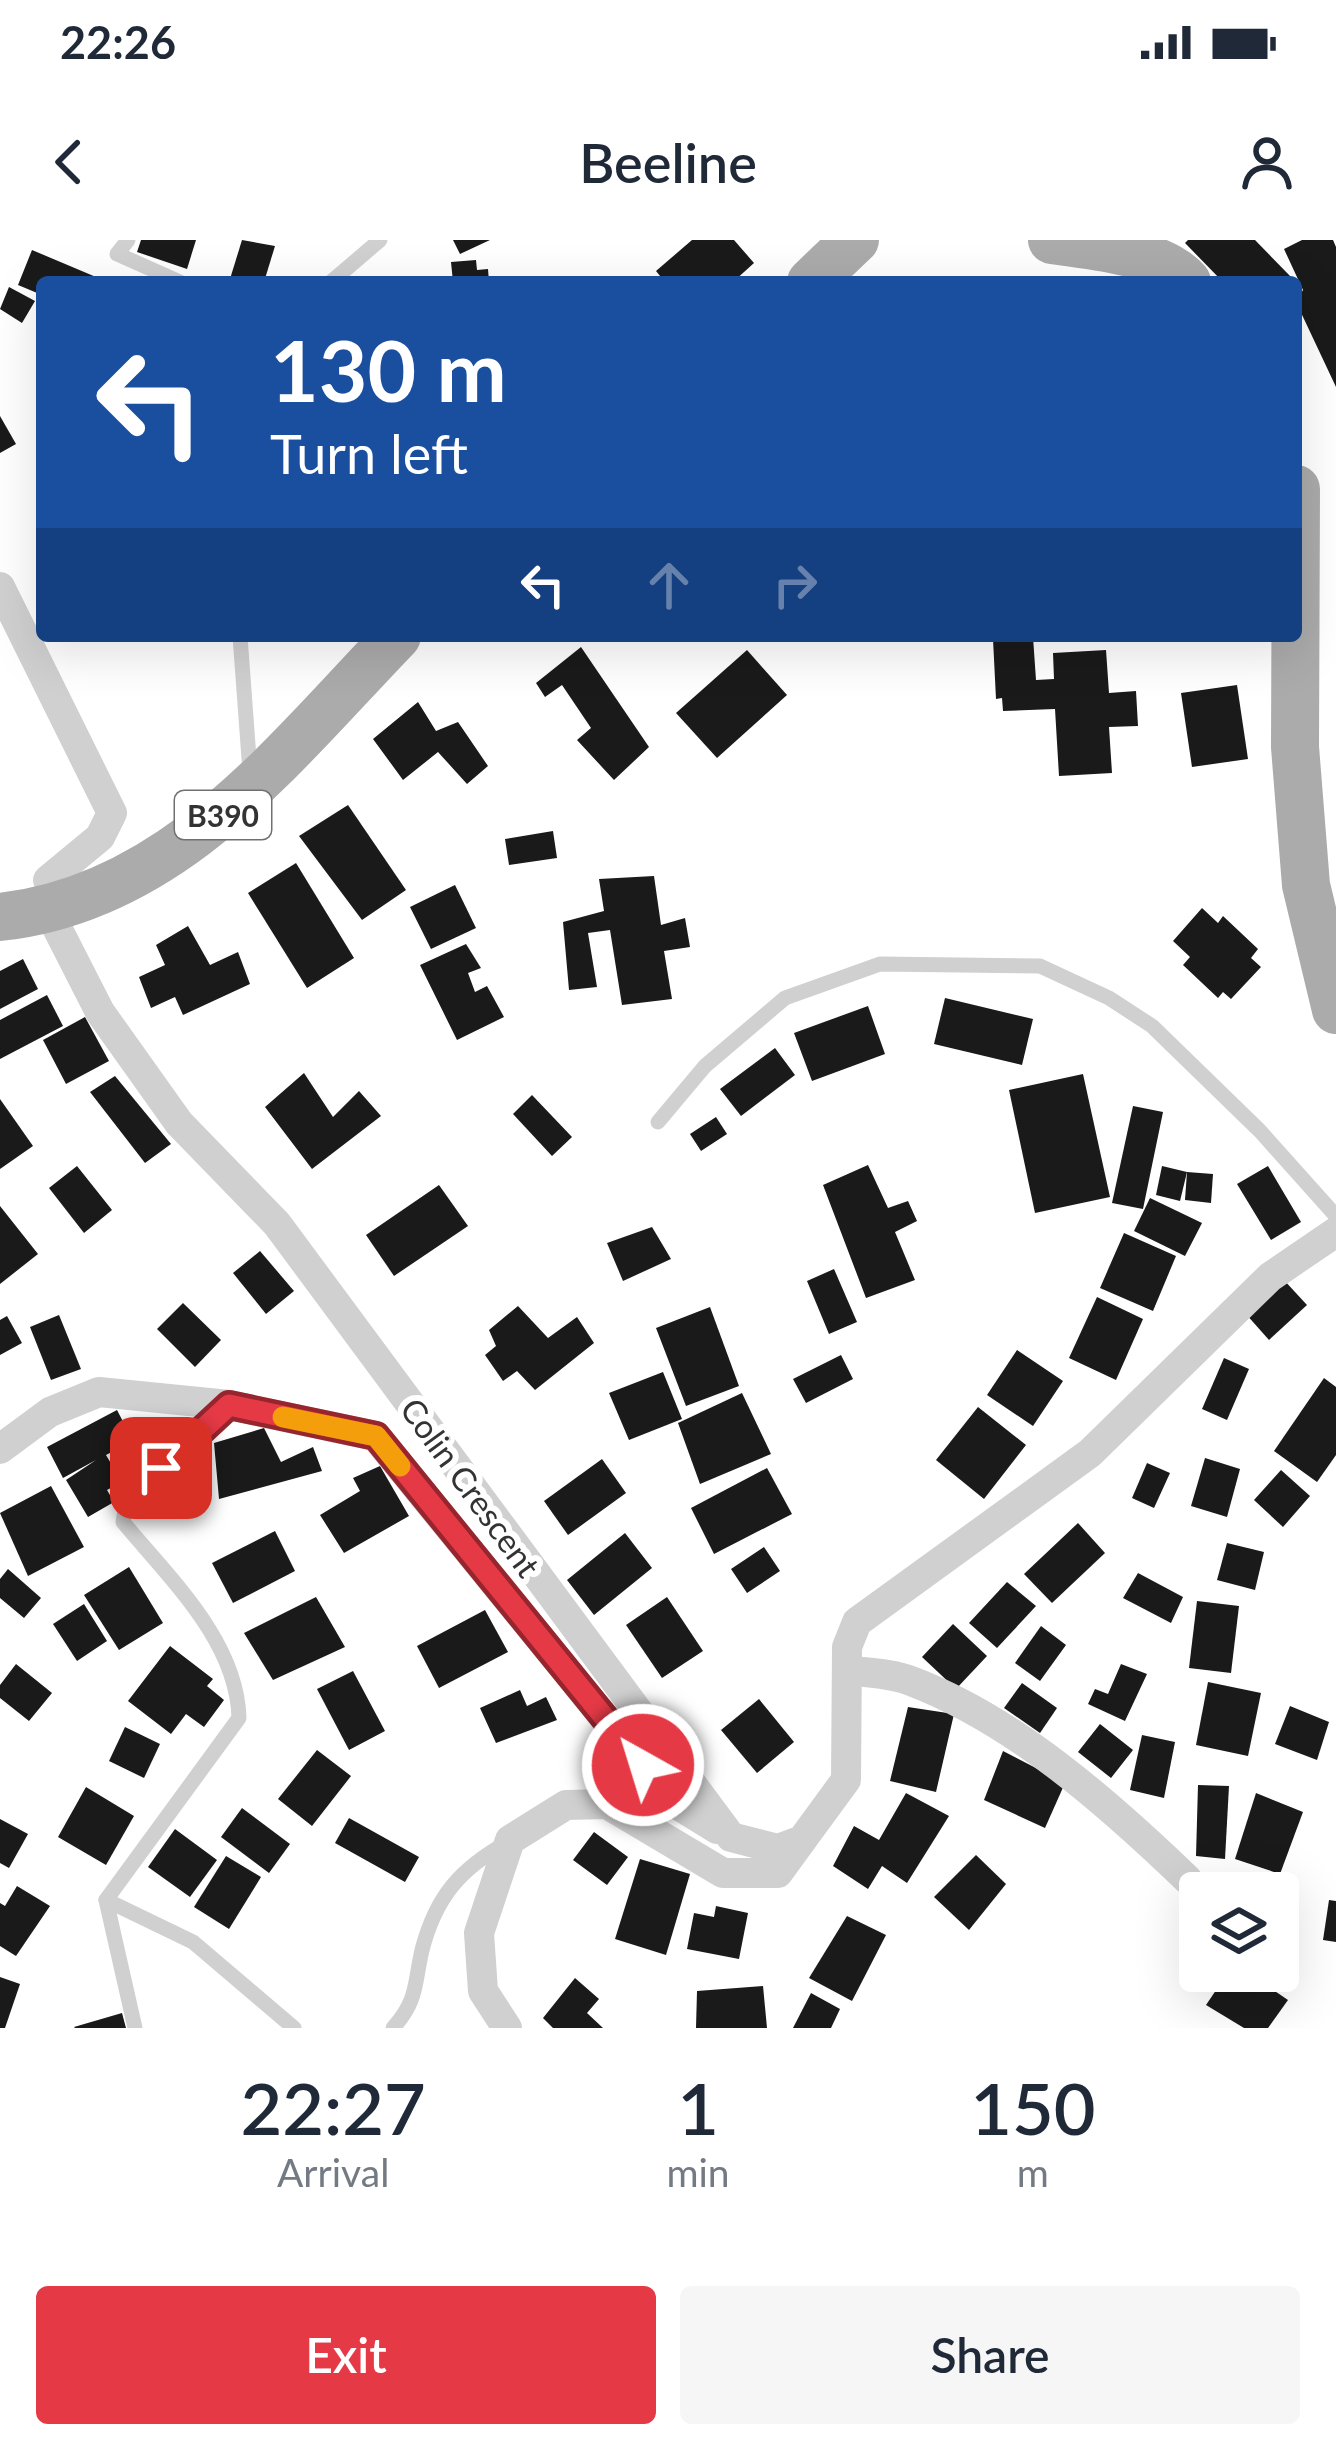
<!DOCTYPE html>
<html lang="en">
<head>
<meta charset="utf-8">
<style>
  :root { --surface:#fff; --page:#f6f6f7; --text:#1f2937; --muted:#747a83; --accent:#e63946 }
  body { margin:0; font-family:Lato,sans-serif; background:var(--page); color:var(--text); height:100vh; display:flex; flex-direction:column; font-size:45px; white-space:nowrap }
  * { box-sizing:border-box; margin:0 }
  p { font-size:39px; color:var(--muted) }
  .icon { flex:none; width:66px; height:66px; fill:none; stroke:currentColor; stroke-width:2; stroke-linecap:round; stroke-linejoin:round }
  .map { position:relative; height:1788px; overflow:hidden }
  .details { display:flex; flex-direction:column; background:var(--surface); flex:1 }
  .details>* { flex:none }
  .hud { position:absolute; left:36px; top:36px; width:1266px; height:366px; border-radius:12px; box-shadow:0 12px 48px #0002; background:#1a4fa0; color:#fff; overflow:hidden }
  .controls { position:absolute; left:1179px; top:1632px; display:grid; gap:24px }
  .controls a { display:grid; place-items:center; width:120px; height:120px; border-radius:12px; background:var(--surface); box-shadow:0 12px 48px #0002; font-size:60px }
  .pin { position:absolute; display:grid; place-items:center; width:102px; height:102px; color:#fff; margin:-51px; border-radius:24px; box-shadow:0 6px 18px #0006 }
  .me { position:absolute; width:132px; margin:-66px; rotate:321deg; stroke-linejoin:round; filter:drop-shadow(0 0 9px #0008) }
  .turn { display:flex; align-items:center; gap:42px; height:252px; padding:0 36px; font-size:54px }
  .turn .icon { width:156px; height:156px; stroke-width:2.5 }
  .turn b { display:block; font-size:84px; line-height:102px }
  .lanes { display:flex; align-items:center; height:114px; padding:0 36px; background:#0003; justify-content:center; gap:60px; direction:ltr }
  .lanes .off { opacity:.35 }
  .eta { display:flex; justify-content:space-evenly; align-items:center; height:204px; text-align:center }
  .eta b { font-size:72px; font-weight:600; line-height:84px }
  .cta { display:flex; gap:24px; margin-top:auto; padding:24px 36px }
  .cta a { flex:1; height:138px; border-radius:12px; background:var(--accent); color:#fff; font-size:48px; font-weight:600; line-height:138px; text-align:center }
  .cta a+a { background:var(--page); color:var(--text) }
  .status { display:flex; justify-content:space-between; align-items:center; height:84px; padding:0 60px; background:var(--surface); direction:ltr }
  .status svg { height:33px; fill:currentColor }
  header { display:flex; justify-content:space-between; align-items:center; height:156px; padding:0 36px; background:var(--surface); font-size:54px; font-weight:600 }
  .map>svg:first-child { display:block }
  .building { fill:#1a1a1a }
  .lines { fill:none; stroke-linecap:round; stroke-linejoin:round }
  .service { stroke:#d0d0d0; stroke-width:15 }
  .minor { stroke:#d0d0d0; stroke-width:30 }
  .primary { stroke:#ababab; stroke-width:48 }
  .route-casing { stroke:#96252e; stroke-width:30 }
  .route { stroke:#e63946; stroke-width:21 }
  .slow { stroke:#f59e0b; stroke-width:21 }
  .labels { text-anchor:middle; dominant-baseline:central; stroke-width:12; stroke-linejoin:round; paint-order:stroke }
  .shield { fill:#fff; stroke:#707070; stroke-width:3 }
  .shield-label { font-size:30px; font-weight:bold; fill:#333 }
  .street-label { font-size:33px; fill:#333; stroke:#fff }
</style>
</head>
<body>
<div class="status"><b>22:26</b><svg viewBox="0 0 49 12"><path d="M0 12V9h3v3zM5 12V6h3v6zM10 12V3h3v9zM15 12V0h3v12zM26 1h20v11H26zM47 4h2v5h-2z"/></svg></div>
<header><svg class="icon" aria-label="back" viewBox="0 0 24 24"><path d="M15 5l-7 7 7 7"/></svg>Beeline<svg class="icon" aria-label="person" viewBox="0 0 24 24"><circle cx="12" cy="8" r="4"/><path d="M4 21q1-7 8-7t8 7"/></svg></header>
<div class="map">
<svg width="1336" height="1788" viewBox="0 0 1336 1788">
  <rect width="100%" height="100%" fill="#fff"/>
  <g class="building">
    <polygon points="141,0 196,0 187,29 137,12"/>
    <polygon points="242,0 275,6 264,42 230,39"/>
    <polygon points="453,0 490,0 460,14"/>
    <polygon points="692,0 734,0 754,23 733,42 665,42 656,31"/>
    <polygon points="1188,0 1255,0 1292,38 1223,42 1185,3"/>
    <polygon points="1302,0 1333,0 1336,7 1336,147 1296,62 1303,50 1284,9"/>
    <polygon points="32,10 96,37 93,42 42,42 42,55 18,45"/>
    <polygon points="476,20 477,30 488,29 489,42 453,42 451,22"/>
    <polygon points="9,47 35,61 22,83 0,69"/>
    <polygon points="0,176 16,204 0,213"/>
    <polygon points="1033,397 1036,440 1054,439 1053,413 1106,410 1109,453 1136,451 1138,486 1109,487 1112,533 1059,536 1055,469 1003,471 1002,458 996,459 993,399"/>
    <polygon points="581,407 649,507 614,540 577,500 591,488 562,445 545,457 536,443"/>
    <polygon points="747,410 787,455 717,518 676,473"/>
    <polygon points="1237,445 1248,519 1192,527 1181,453"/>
    <polygon points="418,462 436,491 458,482 488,526 467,544 438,512 403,540 373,499"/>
    <polygon points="348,565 406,650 362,680 299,596"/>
    <polygon points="553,591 557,618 509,625 505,599"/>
    <polygon points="296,623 354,718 307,748 248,653"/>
    <polygon points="654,636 661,685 685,678 690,707 664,711 672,759 622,765 610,690 588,693 597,747 569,750 563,682 604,671 599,639"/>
    <polygon points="455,645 476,688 431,709 410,667"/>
    <polygon points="1202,668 1218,683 1223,676 1258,709 1251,718 1261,727 1231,759 1223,752 1218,758 1183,725 1190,717 1173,701"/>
    <polygon points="188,686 210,725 238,712 250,744 183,775 175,757 151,768 139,737 165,725 156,705"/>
    <polygon points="466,704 481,728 468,733 475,752 487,746 504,777 457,800 420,725"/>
    <polygon points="23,719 38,749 0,769 0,731"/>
    <polygon points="47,755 63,786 0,819 0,780"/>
    <polygon points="945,758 1033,779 1022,825 934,804"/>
    <polygon points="868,766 885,814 812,841 794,793"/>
    <polygon points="85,777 109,821 66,844 43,800"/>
    <polygon points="775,808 795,835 741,876 720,849"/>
    <polygon points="304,833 333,877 359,851 381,876 312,929 265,867"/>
    <polygon points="1083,834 1110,957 1035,973 1009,850"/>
    <polygon points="115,836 171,904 145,923 90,852"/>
    <polygon points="532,855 572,897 552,916 513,874"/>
    <polygon points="0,859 33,906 0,929"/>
    <polygon points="1133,866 1163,872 1143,969 1112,963"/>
    <polygon points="716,877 727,894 701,911 690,894"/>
    <polygon points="868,925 888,968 908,961 917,981 895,992 915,1040 866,1058 823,945"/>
    <polygon points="77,926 112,970 84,993 49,948"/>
    <polygon points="1162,926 1187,932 1180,961 1156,955"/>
    <polygon points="1268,926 1301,982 1271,1000 1237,944"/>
    <polygon points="1187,932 1213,934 1211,963 1185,960"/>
    <polygon points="439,945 468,986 394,1036 366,995"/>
    <polygon points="1150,958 1202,983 1185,1016 1134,991"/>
    <polygon points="0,966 38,1014 0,1044"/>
    <polygon points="652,987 671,1019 623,1041 607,1003"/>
    <polygon points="1124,993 1176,1016 1153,1071 1100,1048"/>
    <polygon points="260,1011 294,1051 266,1074 233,1033"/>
    <polygon points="834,1029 857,1082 829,1094 807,1041"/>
    <polygon points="1283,1039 1307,1065 1269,1100 1245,1073"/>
    <polygon points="1097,1057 1143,1079 1116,1140 1069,1118"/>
    <polygon points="183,1063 221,1100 195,1127 157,1089"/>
    <polygon points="518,1066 548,1098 577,1077 594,1103 535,1150 517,1131 503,1141 485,1115 496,1106 489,1090"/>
    <polygon points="710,1067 739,1146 686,1166 656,1088"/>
    <polygon points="59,1075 81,1129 51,1140 30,1087"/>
    <polygon points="7,1076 22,1103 0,1115 0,1080"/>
    <polygon points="1017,1110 1063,1141 1033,1186 987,1155"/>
    <polygon points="841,1115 853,1139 806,1163 793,1139"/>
    <polygon points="1224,1118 1249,1129 1227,1180 1202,1169"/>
    <polygon points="663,1132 682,1179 629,1200 609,1153"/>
    <polygon points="1324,1138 1336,1147 1336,1215 1317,1242 1274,1211"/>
    <polygon points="742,1153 771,1214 700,1244 678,1183"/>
    <polygon points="978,1167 1026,1205 984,1259 936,1220"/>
    <polygon points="117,1170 133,1201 106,1215 122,1242 107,1250 114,1262 88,1277 66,1240 96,1220 63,1238 47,1207"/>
    <polygon points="264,1188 281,1222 313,1207 322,1231 219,1259 214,1203"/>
    <polygon points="1205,1218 1240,1229 1227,1277 1191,1266"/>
    <polygon points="602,1219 626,1253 568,1295 544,1261"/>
    <polygon points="1147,1223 1170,1233 1154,1268 1132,1258"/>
    <polygon points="380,1226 409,1276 344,1313 320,1275 360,1251 353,1238"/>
    <polygon points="767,1228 792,1274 714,1314 691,1268"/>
    <polygon points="1281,1230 1310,1256 1283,1287 1254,1260"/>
    <polygon points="51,1246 84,1307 28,1336 0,1273"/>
    <polygon points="1078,1283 1105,1313 1052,1363 1024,1334"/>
    <polygon points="275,1291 295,1331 233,1363 212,1323"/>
    <polygon points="625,1293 652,1328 594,1375 567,1340"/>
    <polygon points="1227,1303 1264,1312 1255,1350 1217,1340"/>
    <polygon points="764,1307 780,1331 747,1353 731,1329"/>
    <polygon points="129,1327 163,1383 119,1410 84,1355"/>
    <polygon points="8,1329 41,1358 24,1378 0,1358 0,1339"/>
    <polygon points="1138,1333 1183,1357 1171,1383 1123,1358"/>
    <polygon points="1007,1342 1036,1366 997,1408 969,1383"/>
    <polygon points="316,1357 345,1407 273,1440 244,1393"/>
    <polygon points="667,1357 703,1411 662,1438 626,1385"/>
    <polygon points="1197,1361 1239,1366 1231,1433 1189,1428"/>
    <polygon points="84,1364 107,1401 77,1421 53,1384"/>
    <polygon points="485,1370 508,1412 439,1448 417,1406"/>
    <polygon points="953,1384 987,1416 956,1449 922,1417"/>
    <polygon points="1041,1386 1066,1405 1040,1441 1015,1423"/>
    <polygon points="170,1406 213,1439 207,1446 224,1460 204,1487 186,1474 171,1494 128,1461"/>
    <polygon points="16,1424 52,1453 29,1481 0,1458 0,1445"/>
    <polygon points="1121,1424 1147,1434 1125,1481 1088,1464 1095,1449 1108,1454"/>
    <polygon points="353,1431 385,1491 349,1510 317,1449"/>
    <polygon points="1208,1442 1261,1453 1248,1516 1196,1505"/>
    <polygon points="1022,1443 1057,1468 1040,1493 1004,1468"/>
    <polygon points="520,1450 527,1466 546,1457 557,1480 496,1503 480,1468"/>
    <polygon points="759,1459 794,1502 757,1533 721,1490"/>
    <polygon points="1290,1466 1329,1482 1317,1520 1275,1504"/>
    <polygon points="908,1467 954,1474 936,1552 890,1541"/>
    <polygon points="1100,1484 1133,1510 1111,1538 1078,1512"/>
    <polygon points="125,1487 160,1504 144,1538 109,1521"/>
    <polygon points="1142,1495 1175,1502 1164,1558 1130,1550"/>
    <polygon points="317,1510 351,1536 312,1586 278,1559"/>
    <polygon points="1003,1511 1065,1543 1045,1588 984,1560"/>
    <polygon points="1198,1545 1229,1546 1225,1619 1196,1616"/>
    <polygon points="86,1547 134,1576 106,1625 58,1597"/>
    <polygon points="906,1553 949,1576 907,1643 882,1626 868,1649 833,1626 854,1586 879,1600"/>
    <polygon points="1256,1553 1303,1572 1280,1634 1235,1619"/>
    <polygon points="242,1568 290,1604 269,1633 221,1597"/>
    <polygon points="349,1578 419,1617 405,1642 335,1603"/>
    <polygon points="0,1579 28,1594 9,1628 0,1623"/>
    <polygon points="175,1589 217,1620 190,1657 148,1627"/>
    <polygon points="594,1592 628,1617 607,1645 573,1620"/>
    <polygon points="976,1615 1006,1644 969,1690 934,1657"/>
    <polygon points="226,1616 261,1637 229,1689 194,1667"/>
    <polygon points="640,1619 690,1634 666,1715 615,1699"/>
    <polygon points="17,1646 50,1666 16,1716 0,1706 0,1663 5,1666"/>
    <polygon points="1329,1660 1336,1661 1336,1702 1323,1700"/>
    <polygon points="716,1666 748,1673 739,1719 687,1709 694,1673 714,1677"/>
    <polygon points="847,1676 886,1695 852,1761 809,1738"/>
    <polygon points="1229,1731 1245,1731 1288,1760 1268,1788 1244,1788 1206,1765"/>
    <polygon points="0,1737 20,1744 5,1788 0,1788"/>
    <polygon points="575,1738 599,1759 587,1773 603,1788 553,1788 543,1778"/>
    <polygon points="763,1746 767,1788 696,1788 697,1751"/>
    <polygon points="811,1753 840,1769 831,1788 793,1788"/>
    <polygon points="122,1773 126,1788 75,1788 74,1787"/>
  </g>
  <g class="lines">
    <g class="service">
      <polyline points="128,0 117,14 180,42"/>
      <polyline points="331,42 380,0"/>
      <polyline points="240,396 250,532"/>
      <polyline points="658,882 705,826 785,758 880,724 1040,726 1109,758 1152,786 1260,891 1336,976"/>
      <polyline points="106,1660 193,1702 294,1788"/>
      <path d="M135 1788 106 1660 239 1478C237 1401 170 1339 123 1282L127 1259 227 1167"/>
      <path d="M393 1788C418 1760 414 1745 422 1710 436 1656 461 1628 508 1602"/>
    </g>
    <g class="minor">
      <polyline points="0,347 112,573 100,597 48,640 60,667"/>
      <polyline points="49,672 100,772 179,883 277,984 731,1597 778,1609 802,1600 846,1540 847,1407 857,1382 1090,1213 1270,1037 1336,992"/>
      <polyline points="0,1209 50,1172 99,1152 229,1165 375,1196 673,1562 717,1589"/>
      <path d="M847 1430C867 1433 891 1433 911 1441 1014 1480 1108 1563 1187 1639"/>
      <polyline points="507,1788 483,1751 479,1693 510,1600 566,1565 607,1564 723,1633 778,1633 802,1600"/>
    </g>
    <g class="primary">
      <path d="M1052 0C1091 6 1160 11 1187 42"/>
      <polyline points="811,42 855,0"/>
      <polyline points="1296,249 1295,507 1306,645 1336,770"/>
      <path d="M0 677C174 658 283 514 397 396"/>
    </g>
  </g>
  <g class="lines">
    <g class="route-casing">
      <polyline id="route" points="161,1228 229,1165 376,1196 643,1525"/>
    </g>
    <use href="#route" class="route"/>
    <polyline class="slow" points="283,1177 376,1196 400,1226"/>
  </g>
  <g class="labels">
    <rect class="shield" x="175" y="551" width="96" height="48" rx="9"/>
    <g class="shield-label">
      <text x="223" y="575">B390</text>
    </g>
    <g class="street-label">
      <text transform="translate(471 1247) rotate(54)">Colin Crescent</text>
    </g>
  </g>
</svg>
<div class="controls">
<a><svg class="icon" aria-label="layers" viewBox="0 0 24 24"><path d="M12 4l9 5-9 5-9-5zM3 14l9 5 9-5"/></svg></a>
</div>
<div class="pin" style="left:161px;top:1228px;background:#d93025"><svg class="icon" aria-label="arrive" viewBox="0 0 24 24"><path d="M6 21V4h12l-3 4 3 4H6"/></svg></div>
<svg class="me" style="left:643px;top:1525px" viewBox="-20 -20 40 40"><circle r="17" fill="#e63946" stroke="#fff" stroke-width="3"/><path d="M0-11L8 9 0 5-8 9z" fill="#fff"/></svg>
<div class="hud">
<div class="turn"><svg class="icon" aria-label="left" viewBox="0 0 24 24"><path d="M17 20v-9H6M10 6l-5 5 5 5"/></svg><div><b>130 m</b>Turn left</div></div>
<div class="lanes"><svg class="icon" aria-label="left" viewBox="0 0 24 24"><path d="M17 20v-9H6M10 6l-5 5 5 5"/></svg><svg class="icon off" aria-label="ahead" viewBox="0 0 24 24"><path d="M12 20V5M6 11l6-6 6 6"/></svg><svg class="icon off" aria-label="right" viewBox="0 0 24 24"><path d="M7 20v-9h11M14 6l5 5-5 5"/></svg></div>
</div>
</div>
<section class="details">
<div class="eta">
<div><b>22:27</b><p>Arrival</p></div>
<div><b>1</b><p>min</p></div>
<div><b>150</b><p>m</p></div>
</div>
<div class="cta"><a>Exit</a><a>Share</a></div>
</section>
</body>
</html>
